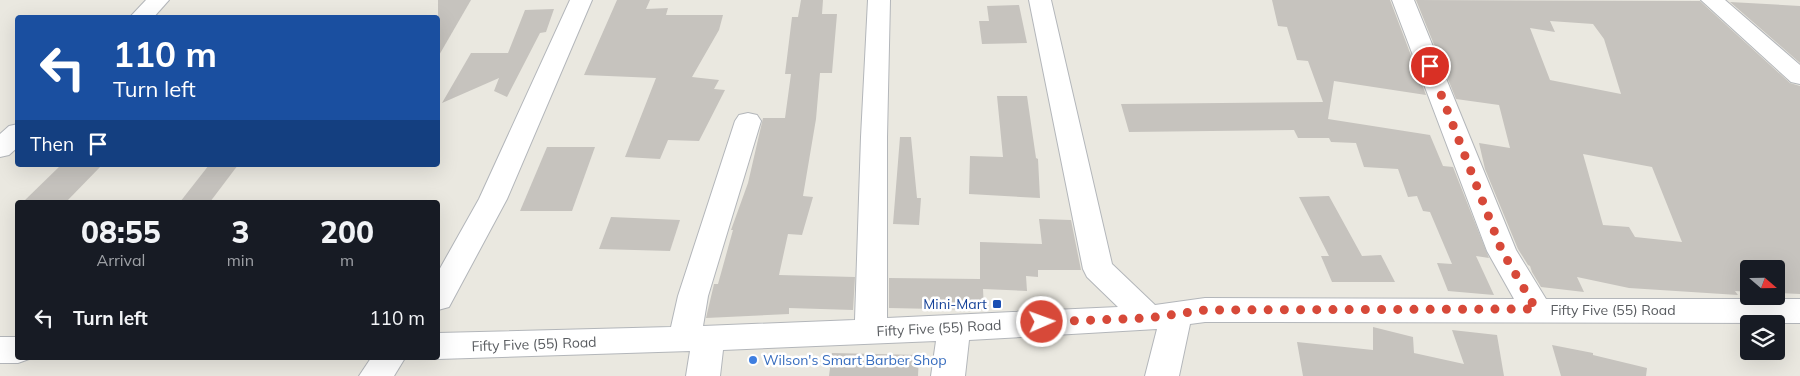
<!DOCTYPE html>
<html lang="en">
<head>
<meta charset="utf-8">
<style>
  :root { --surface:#171b24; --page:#20242c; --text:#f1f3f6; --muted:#9ea1a6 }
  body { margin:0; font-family:Mulish,sans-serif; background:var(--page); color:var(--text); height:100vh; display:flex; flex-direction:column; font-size:19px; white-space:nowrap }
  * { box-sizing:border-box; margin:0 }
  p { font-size:16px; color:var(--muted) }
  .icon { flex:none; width:28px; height:28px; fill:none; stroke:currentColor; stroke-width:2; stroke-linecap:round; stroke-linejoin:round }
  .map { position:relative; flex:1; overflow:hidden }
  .panel { position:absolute; left:15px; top:200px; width:425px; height:160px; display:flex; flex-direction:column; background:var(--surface); border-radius:5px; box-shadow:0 5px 20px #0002 }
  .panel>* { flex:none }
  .guide { position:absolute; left:15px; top:15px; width:425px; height:152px; border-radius:5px; box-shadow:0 5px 20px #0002; background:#1a4fa0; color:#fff; overflow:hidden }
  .needle { width:32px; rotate:110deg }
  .fabs { position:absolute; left:1740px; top:260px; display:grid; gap:10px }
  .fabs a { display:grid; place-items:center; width:45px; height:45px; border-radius:5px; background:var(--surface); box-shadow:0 5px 20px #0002; font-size:25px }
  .pin { position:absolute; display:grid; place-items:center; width:42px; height:42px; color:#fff; margin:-21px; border:2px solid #fff; border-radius:50%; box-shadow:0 1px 5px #0007 }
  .me { position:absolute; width:55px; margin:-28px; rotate:88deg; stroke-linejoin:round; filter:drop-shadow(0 0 4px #0008) }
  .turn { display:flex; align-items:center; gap:18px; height:105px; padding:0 15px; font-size:22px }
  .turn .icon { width:65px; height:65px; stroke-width:2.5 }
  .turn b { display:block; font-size:35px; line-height:42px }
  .then { display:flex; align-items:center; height:48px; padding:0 15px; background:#0003; gap:10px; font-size:19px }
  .eta { display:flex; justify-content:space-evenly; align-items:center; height:85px; text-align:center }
  .eta b { font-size:30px; font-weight:800; line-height:35px }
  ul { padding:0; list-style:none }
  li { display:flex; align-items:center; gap:15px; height:65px; padding:0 15px }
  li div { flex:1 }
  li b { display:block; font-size:19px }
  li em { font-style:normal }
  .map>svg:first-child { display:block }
  .building { fill:#c6c3be; fill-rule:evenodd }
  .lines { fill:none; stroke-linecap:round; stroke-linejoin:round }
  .minor-casing { stroke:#b3b6ba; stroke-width:2 }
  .minor { fill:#fff; fill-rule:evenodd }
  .route { stroke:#d74939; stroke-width:9; stroke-dasharray:0 16.2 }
  .transit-dot { fill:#1a4fb4; stroke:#fff; stroke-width:2 }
  .shop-dot { fill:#3f7fe0; stroke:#fff; stroke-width:2 }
  .labels { text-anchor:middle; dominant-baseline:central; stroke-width:5; stroke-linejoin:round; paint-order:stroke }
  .transit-label { font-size:14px; fill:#164399; stroke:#fff; text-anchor:end }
  .street-label { font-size:14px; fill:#595c60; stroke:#fff }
  .shop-label { font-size:14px; fill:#366cbe; stroke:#fff; text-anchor:start }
</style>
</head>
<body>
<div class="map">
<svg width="1800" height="376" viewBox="0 0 1800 376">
  <rect width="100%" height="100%" fill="#eae8e0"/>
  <g class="building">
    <polygon points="438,0 471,0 438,57"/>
    <polygon points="617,0 650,0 646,9 668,8 666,15 723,15 719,30 692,77 719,80 714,89 725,90 699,141 668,140 660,159 625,157 656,78 584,75"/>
    <polygon points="801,0 823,0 822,14 837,14 832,73 820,73 816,119 803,196 813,197 802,235 788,234 779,275 855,277 853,310 789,308 789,314 706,318 714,284 718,284 733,230 731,230 748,183 763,118 785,118 791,74 785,74 792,17 798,17"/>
    <polygon points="1272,0 1390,0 1426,95 1334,81 1328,119 1430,135 1443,166 1453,167 1489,258 1476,256 1494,295 1448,291 1437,263 1452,264 1430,212 1423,211 1417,196 1408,197 1398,169 1364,167 1356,143 1331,142 1329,138 1298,138 1294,130 1129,132 1121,104 1323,102 1308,61 1297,60 1287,27 1278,26"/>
    <path d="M1416 0 1700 1 1790 83 1800 86V294L1776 293V269H1749V292L1735 291 1738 295 1629 288 1577 277 1584 292 1541 287 1532 272 1530 266 1528 265 1518 249 1485 169 1479 143 1510 148 1499 105 1456 99ZM1550 21 1593 24 1604 39 1621 94 1550 80 1530 28 1555 32ZM1583 154 1652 167 1682 242 1635 237 1629 227 1603 225Z"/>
    <polygon points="1730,2 1800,6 1800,63"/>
    <polygon points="1019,5 1027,43 982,44 979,21 989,21 987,6"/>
    <polygon points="554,9 546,32 540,33 507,97 494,91 499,78 442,103 471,53 508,53 525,10"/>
    <polygon points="997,96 1027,96 1036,158 1038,159 1040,198 969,194 970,156 1003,157"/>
    <polygon points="900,137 911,137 917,198 921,198 919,225 893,224"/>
    <polygon points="547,147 595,147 572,211 520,211"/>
    <polygon points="61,165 102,165 66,202 23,202"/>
    <polygon points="209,165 238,165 210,202 180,202"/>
    <polygon points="1329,196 1362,256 1381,255 1395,282 1332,282 1321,256 1329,256 1299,197"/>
    <polygon points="611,217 680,220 670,251 599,249"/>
    <polygon points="1039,219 1071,220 1081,270 1038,270 1038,277 1026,276 1027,291 983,289 984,310 889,308 889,278 980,279 980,242 1042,244"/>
    <polygon points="1373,327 1413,337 1414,353 1464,364 1452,330 1497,335 1504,376 1303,376 1297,342 1373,350"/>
    <polygon points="1552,345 1593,353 1593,355 1647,368 1646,376 1561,376"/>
    <polygon points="832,353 919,355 918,376 829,376"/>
  </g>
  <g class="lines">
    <g class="minor-casing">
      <g id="minor">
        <polygon points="146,0 169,0 153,18 129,18"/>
        <polygon points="570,0 592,0 507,199 449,307 438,310 438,272 479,199"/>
        <polygon points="868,0 890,0 887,137 887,318 1118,307 1087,277 1083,269 1029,0 1051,0 1112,264 1155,305 1205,298 1514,299 1487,251 1392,0 1414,0 1516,250 1546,299 1800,299 1800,323 1205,322 1190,324 1179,376 1145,376 1157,329 969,340 965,376 931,376 936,341 723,350 720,376 686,376 690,351 438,359 434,358 438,358 438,333 671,327 678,296 735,121 739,115 748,113 757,115 761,121 708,296 703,326 855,320 861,137"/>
        <polygon points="1701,0 1725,0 1800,65 1800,84 1791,82"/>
        <polygon points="18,124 18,147 9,155 0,157 0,134 9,126"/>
        <polygon points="0,337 18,337 18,358 30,358 29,359 18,363 0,363"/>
        <polygon points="371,358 405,358 394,376 359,376"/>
      </g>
    </g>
    <use href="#minor" class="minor"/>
  </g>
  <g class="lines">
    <polyline class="route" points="1042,322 1149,318 1205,310 1536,309 1502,251 1430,66"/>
  </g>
  <rect class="transit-dot" x="992" y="299" width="10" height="10" rx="2.5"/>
  <circle class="shop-dot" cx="753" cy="360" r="5"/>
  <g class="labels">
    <g class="transit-label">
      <text x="987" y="304">Mini-Mart</text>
    </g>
    <g class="street-label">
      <text x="1613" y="310">Fifty Five (55) Road</text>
      <text transform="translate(939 328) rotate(-3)">Fifty Five (55) Road</text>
      <text transform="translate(534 344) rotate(-2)">Fifty Five (55) Road</text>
    </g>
    <g class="shop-label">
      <text x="763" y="360">Wilson's Smart Barber Shop</text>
    </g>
  </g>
</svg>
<div class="fabs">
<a><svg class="needle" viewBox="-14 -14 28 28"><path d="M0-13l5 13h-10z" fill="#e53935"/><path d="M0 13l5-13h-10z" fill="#9ea1a6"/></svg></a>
<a><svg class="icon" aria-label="layers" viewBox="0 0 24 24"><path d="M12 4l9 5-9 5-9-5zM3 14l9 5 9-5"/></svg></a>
</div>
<div class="pin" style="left:1430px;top:66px;background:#d93025"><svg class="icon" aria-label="arrive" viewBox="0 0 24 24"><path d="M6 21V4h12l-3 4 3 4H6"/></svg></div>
<svg class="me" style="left:1042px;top:322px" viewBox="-20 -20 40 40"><circle r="17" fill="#d74939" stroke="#fff" stroke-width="3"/><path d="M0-11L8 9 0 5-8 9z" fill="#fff"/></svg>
<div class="guide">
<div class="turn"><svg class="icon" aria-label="left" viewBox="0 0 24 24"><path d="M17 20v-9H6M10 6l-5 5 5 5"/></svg><div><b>110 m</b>Turn left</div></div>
<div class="then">Then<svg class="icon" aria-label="arrive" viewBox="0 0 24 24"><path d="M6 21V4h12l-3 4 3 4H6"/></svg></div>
</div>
<section class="panel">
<div class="eta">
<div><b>08:55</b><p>Arrival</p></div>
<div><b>3</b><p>min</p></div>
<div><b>200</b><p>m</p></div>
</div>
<ul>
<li><svg class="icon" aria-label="left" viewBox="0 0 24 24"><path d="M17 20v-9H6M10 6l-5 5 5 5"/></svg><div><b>Turn left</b></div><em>110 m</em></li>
</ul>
</section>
</div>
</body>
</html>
